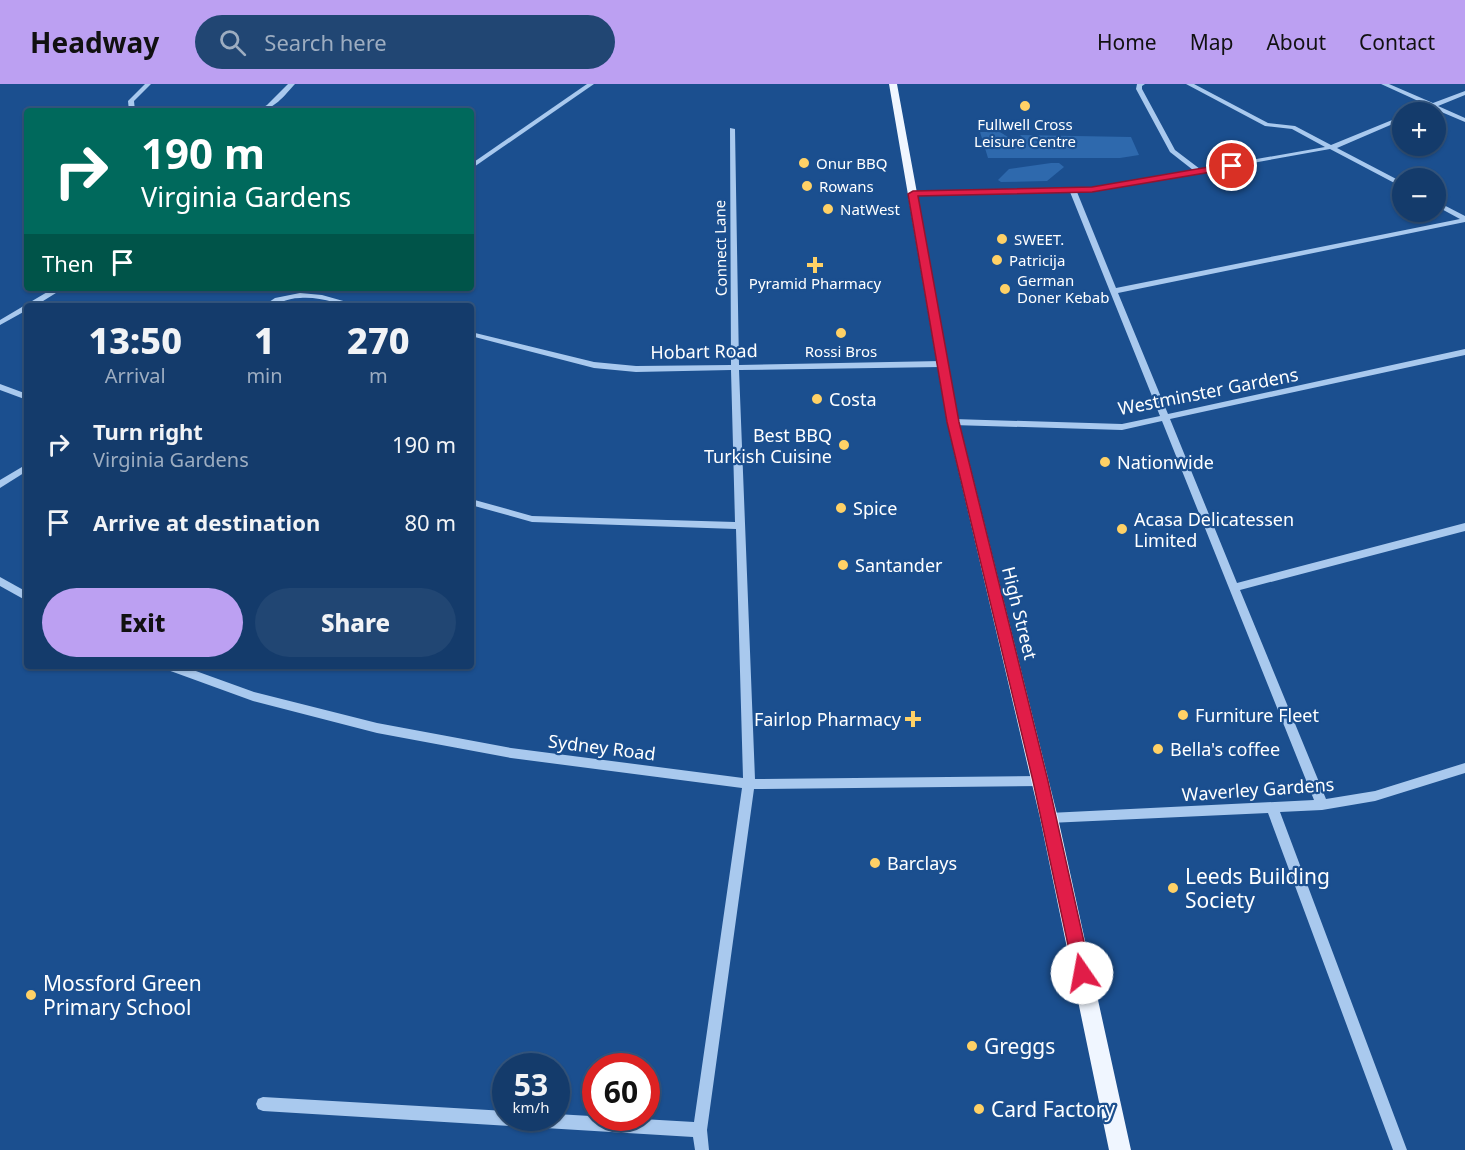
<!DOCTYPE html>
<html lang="en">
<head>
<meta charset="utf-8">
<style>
  :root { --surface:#143b6b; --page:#214673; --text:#f1f3f6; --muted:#9dadc1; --line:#33557e; --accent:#bca0f2 }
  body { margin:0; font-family:"Noto Sans",sans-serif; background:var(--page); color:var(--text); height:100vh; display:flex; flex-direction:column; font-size:22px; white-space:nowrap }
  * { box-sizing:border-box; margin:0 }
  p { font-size:20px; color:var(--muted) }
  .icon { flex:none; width:33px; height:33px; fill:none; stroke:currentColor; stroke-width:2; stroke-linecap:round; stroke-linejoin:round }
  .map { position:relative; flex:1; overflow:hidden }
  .drawer { position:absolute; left:24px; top:219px; width:450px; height:366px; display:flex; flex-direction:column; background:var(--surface); border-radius:6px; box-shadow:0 2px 4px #0004,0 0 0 2px var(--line) }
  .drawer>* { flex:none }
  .hud { position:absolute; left:24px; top:24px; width:450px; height:183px; border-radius:6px; box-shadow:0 2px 4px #0004,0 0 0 2px var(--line); background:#00695c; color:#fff; overflow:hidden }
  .tools { position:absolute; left:1392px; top:18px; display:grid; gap:12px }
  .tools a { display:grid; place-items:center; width:54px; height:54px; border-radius:50%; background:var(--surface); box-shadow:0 2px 4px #0004,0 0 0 2px var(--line); font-size:30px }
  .speed { position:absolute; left:492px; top:969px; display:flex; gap:12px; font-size:30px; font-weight:700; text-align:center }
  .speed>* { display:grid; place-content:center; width:78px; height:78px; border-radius:50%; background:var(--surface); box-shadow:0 2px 4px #0004,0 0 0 2px var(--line); line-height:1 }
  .speed small { font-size:15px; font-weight:400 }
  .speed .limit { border:9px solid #d22; background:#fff; color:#111 }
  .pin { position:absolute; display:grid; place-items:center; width:51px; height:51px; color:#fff; margin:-26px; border:3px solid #fff; border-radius:50%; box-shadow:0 2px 6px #0007 }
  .me { position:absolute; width:66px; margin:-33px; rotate:348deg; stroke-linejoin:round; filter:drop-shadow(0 0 4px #0008) }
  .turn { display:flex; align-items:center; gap:21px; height:126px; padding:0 18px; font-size:27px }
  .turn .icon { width:78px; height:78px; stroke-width:2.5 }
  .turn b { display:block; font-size:42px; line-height:51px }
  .then { display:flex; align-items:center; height:57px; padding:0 18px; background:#0003; gap:12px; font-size:22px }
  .eta { display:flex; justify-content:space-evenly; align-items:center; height:102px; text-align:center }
  .eta b { font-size:36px; font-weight:800; line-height:42px }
  .primary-button { display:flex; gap:12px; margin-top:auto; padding:12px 18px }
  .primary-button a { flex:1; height:69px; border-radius:36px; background:var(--accent); color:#111; font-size:24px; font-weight:800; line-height:69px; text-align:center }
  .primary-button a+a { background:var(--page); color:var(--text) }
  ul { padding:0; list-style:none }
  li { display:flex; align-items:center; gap:18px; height:78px; padding:0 18px }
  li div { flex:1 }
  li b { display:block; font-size:22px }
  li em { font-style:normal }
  header { display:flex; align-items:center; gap:36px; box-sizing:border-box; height:84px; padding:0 30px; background:var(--accent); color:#111 }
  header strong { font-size:28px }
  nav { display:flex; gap:33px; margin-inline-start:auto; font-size:21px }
  .search { width:420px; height:54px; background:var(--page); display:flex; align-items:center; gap:15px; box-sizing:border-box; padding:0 21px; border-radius:33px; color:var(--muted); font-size:22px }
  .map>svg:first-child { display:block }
  .green { fill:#2e69ad }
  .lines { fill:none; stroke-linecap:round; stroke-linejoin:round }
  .minor { fill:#a9c9ee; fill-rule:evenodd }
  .major { fill:#f0f6ff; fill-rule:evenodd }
  .route { fill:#e11d48; stroke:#92132f; stroke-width:1.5 }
  .poi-dot { fill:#ffd166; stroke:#1b4f8f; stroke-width:2 }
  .labels { text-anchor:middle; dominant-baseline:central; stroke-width:4.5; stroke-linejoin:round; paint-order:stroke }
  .far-poi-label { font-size:15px; fill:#fff; stroke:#1b4f8f; text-anchor:start }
  .far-street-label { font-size:15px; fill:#fff; stroke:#1b4f8f }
  .street-label { font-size:18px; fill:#fff; stroke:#1b4f8f }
  .poi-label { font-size:18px; fill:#fff; stroke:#1b4f8f; text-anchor:start }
  .near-poi-label { font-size:21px; fill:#fff; stroke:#1b4f8f; text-anchor:start }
</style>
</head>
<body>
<header>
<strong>Headway</strong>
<div class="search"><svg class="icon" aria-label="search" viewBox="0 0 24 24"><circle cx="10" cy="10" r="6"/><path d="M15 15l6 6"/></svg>Search here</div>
<nav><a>Home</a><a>Map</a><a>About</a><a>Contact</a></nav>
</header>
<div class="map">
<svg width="1465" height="1066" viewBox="0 0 1465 1066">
  <rect width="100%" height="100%" fill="#1b4f8f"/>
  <g class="green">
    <polygon points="980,48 1000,48 1011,55 1022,53 1020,51 1131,53 1139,71 1120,74 988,74"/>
    <polygon points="1051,79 1059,79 1064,83 1047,97 1001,98 998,96 1009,85"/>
  </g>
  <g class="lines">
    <g class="minor">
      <polygon points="145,0 151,0 134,17 135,27 129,27 128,17"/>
      <path d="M288 0H295C285 11 273 27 257 27L267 21Z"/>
      <polygon points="587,0 594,0 471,85 471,80"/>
      <polygon points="1137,0 1145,0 1142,2 1142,5 1175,66 1200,85 1325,63 1292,45 1265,42 1186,0 1194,0 1268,39 1295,42 1331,61 1402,32 1402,36 1337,64 1402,98 1402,103 1330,65 1092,108 1077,108 1116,204 1460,135 1436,122 1436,117 1465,132 1465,138 1118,209 1168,330 1465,265 1465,271 1170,335 1237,499 1465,439 1465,447 1240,506 1326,715 1375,707 1465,679 1465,689 1375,717 1322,726 1280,728 1407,1066 1393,1066 1268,729 1049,739 1045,738 1043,734 1045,730 1049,729 1314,716 1162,337 1122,346 953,341 949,338 953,335 1122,340 1160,332 1070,108 913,111 909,109 913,107 1092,104 1193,86 1170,68 1136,5"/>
      <polygon points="1381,0 1389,0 1433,19 1465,7 1465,11 1438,22 1465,34 1465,38 1432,24 1420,28 1413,28 1414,27 1427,21"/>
      <polygon points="730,44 735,45 739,281 941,277 945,280 941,283 739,286 755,695 1041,692 1045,693 1047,697 1045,701 1041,702 754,705 707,1046 709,1066 695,1066 693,1053 263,1027 258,1025 256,1020 258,1015 263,1013 506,1027 506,1034 556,1034 556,1030 694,1038 742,704 511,674 377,649 253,617 165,585 164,582 182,582 254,608 377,639 511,664 743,694 736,445 532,438 471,421 471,415 532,432 735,438 731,286 636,288 594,284 471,252 471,248 594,278 636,282 731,281"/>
      <polygon points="54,204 64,204 35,222 27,222 27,226 0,241 0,236"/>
      <path d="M300 209 322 211 361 222C340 222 321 212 300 214 286 214 276 222 263 222L275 214Z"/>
      <polygon points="0,300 27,310 27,316 0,306"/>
      <polygon points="27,380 27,387 0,404 0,396"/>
      <polygon points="0,493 27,508 27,517 0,502"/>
    </g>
    <polygon class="major" points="889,0 897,0 959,338 1058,734 1131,1066 1109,1066 1040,734 947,338"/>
  </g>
  <polygon class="route" points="1232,79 1236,82 1235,84 1092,108 918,112 959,338 1048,697 1091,889 1088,895 1082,898 1076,895 1074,889 1033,697 947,338 908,110 913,107 1092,103"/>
  <g class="poi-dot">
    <circle cx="1025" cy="22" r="6"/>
    <circle cx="804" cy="79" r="6"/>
    <circle cx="807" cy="102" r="6"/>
    <circle cx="828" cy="125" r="6"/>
    <circle cx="1002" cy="155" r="6"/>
    <circle cx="997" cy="176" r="6"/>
    <path d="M812 172h6v6h6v6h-6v6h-6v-6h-6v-6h6z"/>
    <circle cx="1005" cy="205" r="6"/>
    <circle cx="841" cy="249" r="6"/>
    <circle cx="817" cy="315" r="6"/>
    <circle cx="844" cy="361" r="6"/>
    <circle cx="1105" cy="378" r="6"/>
    <circle cx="841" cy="424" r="6"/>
    <circle cx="1122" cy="445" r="6"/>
    <circle cx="843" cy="481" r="6"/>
    <circle cx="1183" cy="631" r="6"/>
    <path d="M910 626h6v6h6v6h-6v6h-6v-6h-6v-6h6z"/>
    <circle cx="1158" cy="665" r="6"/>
    <circle cx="875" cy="779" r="6"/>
    <circle cx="1173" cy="804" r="6"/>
    <circle cx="31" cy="911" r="6"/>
    <circle cx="972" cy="962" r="6"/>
    <circle cx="979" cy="1025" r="6"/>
  </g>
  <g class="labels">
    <g class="far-poi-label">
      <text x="1025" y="40" text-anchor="middle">Fullwell Cross<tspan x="1025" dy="17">Leisure Centre</tspan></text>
      <text x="816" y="79">Onur BBQ</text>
      <text x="819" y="102">Rowans</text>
      <text x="840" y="125">NatWest</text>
      <text x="1014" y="155">SWEET.</text>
      <text x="1009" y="176">Patricija</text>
      <text x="1017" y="196">German<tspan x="1017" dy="17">Doner Kebab</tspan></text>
      <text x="815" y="199" text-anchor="middle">Pyramid Pharmacy</text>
      <text x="841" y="267" text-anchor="middle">Rossi Bros</text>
    </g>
    <g class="far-street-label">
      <text transform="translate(720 164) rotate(-91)">Connect Lane</text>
    </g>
    <g class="street-label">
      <text transform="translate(704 267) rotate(-1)">Hobart Road</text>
      <text transform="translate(1208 307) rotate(-11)">Westminster Gardens</text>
      <text transform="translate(1020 529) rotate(76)">High Street</text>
      <text transform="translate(602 663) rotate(7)">Sydney Road</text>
      <text transform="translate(1258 705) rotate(-4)">Waverley Gardens</text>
    </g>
    <g class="poi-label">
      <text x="829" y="315">Costa</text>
      <text x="832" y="351" text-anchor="end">Best BBQ<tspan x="832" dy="21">Turkish Cuisine</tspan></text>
      <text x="1117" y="378">Nationwide</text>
      <text x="853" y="424">Spice</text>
      <text x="1134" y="435">Acasa Delicatessen<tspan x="1134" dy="21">Limited</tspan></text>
      <text x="855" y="481">Santander</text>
      <text x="1195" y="631">Furniture Fleet</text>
      <text x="901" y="635" text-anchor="end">Fairlop Pharmacy</text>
      <text x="1170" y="665">Bella's coffee</text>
      <text x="887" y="779">Barclays</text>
    </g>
    <g class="near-poi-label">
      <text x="1185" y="792">Leeds Building<tspan x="1185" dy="24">Society</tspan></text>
      <text x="43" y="899">Mossford Green<tspan x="43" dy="24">Primary School</tspan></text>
      <text x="984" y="962">Greggs</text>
      <text x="991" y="1025">Card Factory</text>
    </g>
  </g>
</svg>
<div class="tools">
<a>+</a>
<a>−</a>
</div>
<div class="speed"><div>53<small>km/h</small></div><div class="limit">60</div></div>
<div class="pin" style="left:1232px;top:82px;background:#d93025"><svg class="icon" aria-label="arrive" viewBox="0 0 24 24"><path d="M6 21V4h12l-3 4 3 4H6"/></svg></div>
<svg class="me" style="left:1082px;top:889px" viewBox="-20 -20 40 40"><circle r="19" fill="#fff"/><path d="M0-13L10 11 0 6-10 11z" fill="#e11d48"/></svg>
<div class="hud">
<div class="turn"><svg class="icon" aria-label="right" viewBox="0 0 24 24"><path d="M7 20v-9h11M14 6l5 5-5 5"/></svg><div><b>190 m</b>Virginia Gardens</div></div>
<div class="then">Then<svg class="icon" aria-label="arrive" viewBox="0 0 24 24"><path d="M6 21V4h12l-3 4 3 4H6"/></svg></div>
</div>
<section class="drawer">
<div class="eta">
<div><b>13:50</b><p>Arrival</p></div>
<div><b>1</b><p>min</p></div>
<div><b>270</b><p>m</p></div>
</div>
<ul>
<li><svg class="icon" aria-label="right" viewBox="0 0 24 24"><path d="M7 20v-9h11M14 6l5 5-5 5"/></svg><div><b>Turn right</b><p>Virginia Gardens</p></div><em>190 m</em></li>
<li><svg class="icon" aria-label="arrive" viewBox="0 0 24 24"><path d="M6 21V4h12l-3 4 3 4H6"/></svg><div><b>Arrive at destination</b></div><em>80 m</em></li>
</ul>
<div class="primary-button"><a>Exit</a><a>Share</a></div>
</section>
</div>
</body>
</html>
